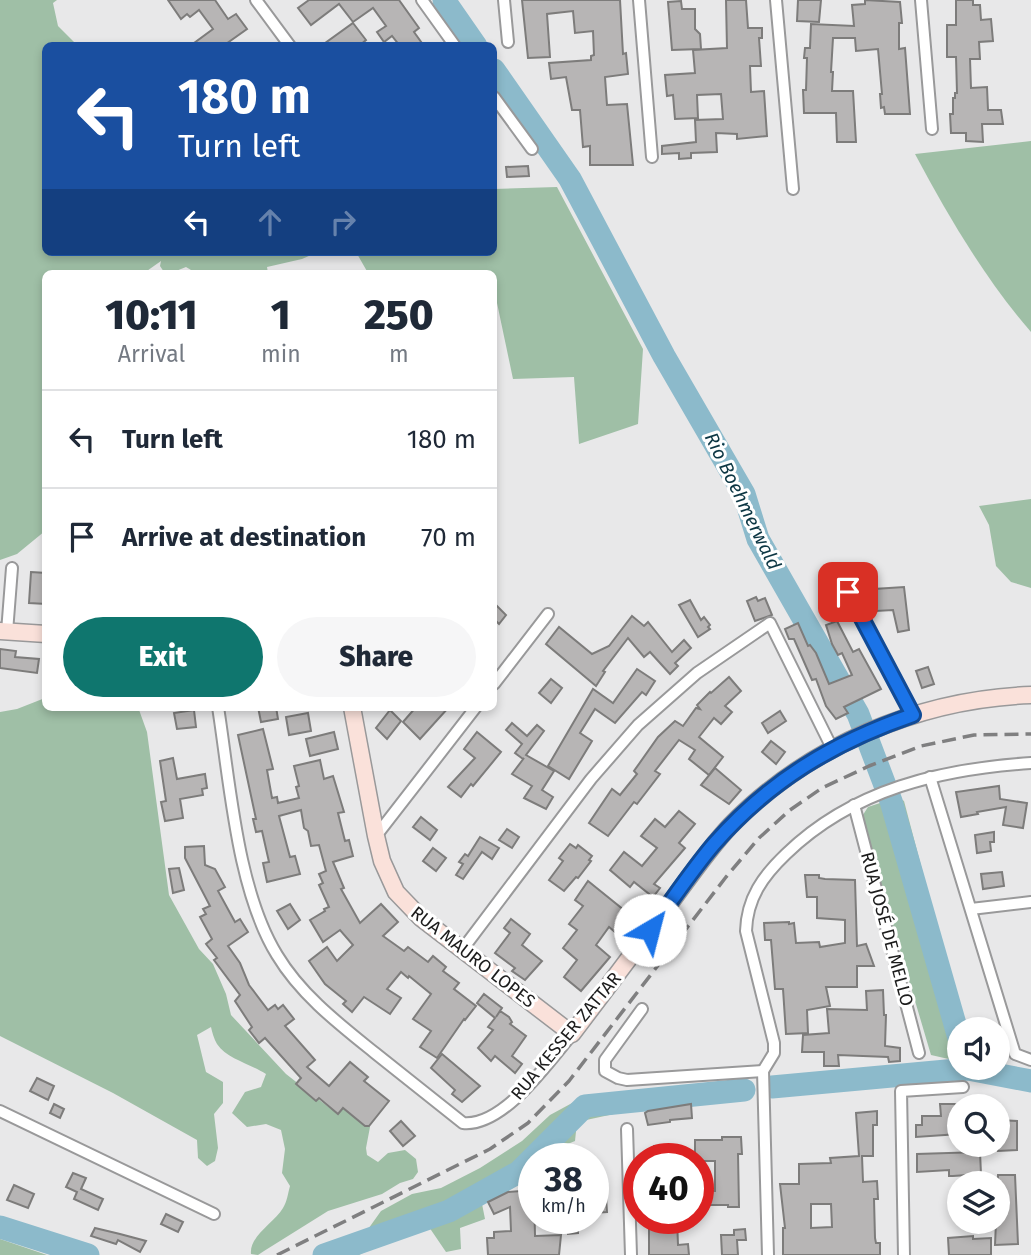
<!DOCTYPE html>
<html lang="en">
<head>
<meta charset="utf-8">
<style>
  :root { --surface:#fff; --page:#f6f6f7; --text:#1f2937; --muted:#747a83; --line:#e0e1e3; --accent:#0f766e }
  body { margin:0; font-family:"Fira Sans",sans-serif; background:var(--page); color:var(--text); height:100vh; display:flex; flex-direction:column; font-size:26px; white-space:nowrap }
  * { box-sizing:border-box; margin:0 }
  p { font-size:23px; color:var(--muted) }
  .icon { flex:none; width:38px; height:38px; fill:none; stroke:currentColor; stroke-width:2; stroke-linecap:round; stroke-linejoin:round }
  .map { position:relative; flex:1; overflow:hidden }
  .sheet { position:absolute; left:42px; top:270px; width:455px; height:441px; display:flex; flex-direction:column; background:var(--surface); border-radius:10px; box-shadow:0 4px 10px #0003 }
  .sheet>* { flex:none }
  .guide { position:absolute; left:42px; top:42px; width:455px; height:214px; border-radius:10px; box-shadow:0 4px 10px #0003; background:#1a4fa0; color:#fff; overflow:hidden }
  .buttons { position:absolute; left:947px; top:1017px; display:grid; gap:14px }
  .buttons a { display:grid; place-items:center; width:63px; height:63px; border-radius:50%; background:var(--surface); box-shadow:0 4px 10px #0003; font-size:35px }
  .speed { position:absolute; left:518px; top:1143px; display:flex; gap:14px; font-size:35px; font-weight:700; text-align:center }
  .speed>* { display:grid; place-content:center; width:91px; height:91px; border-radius:50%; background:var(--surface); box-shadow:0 4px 10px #0003; line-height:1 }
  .speed small { font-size:18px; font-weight:400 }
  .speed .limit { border:10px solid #d22; background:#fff; color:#111 }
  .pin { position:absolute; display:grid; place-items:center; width:60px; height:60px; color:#fff; margin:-30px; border-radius:14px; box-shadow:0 4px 10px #0006 }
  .me { position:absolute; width:77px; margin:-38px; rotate:37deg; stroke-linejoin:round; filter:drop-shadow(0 0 5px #0008) }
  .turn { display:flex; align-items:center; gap:24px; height:147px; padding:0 21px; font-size:32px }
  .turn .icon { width:91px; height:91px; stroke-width:2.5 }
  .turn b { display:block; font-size:49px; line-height:60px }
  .lanes { display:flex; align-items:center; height:66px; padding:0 21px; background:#0003; justify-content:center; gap:35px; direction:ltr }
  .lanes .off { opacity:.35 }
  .eta { display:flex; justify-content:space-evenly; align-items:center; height:119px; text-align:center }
  .eta b { font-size:42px; font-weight:800; line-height:49px }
  .cta { display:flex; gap:14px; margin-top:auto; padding:14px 21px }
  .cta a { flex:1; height:80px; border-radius:42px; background:var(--accent); color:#fff; font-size:28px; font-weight:800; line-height:80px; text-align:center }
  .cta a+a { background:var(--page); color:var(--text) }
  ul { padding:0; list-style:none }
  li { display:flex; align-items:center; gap:21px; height:98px; padding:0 21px; border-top:2px solid var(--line) }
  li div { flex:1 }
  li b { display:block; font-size:26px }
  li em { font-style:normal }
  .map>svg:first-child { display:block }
  .green { fill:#9fbfa6 }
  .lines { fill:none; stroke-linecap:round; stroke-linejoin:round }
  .river { stroke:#8cbacb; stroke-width:23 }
  .building { fill:#b7b5b5; stroke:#7d7c7b; stroke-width:2; fill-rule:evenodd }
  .street-casing { stroke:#99999a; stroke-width:14 }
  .secondary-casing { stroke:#99999a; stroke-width:19 }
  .street { stroke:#fff; stroke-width:10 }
  .secondary { stroke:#fae1da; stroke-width:16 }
  .rail { stroke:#7f7f80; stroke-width:3.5; stroke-dasharray:14 7; stroke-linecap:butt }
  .route-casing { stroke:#114b97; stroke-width:18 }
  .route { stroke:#1a73e8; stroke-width:12 }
  .labels { text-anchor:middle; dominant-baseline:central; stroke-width:6; stroke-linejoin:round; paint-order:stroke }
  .street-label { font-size:18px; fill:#1c1c1c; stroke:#fff }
  .water-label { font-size:19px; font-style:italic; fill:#0c3643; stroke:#fff }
</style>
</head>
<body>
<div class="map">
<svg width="1031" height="1255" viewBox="0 0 1031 1255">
  <rect width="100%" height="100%" fill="#e8e8e9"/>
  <g class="green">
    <polygon points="0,0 57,0 53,3 58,26 77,45 46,46 46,252 318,252 302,259 267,267 268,273 196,273 186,267 176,271 164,272 160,266 161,261 144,273 46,273 45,531 17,554 0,560"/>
    <path d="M1031 141V332C985 279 948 216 915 154Z"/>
    <polygon points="557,187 643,349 638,424 579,444 574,377 513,379 497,303 494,304 494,273 368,273 356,252 494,252 494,189"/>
    <polygon points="1031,499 1031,588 1011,582 996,566 989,525 979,506"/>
    <path d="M45 698 46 707H138L147 732 169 895 199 949 213 964 226 994 231 1015 286 1074 331 1109H347L370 1127 366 1148 367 1155 378 1162 388 1153 405 1150 416 1159 418 1172 413 1179 400 1183 382 1194 328 1211 264 1251 258 1255 251 1254C249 1236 274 1223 283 1208 287 1202 288 1193 290 1186L282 1173 285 1149 281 1130 266 1124 247 1127 232 1113 245 1092 261 1087 266 1074C251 1064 227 1059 217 1044 214 1039 212 1032 211 1027L197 1035 206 1072 223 1082V1103L214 1114 218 1148 215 1161 207 1166 198 1158 197 1140 113 1093 0 1036V712L17 709Z"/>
    <polygon points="898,797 904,801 964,1029 959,1029 959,1049 953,1060 931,1055 861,818 868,807"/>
    <polygon points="720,1084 736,1085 731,1097 660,1104 577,1122 575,1141 553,1150 550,1158 534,1158 534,1172 502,1185 481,1199 485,1219 460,1228 461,1249 446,1252 429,1227 408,1231 398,1240 384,1242 359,1255 339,1255 345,1241 366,1232 381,1211 412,1194 441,1188 480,1168 522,1141 550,1115 585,1096"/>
    <polygon points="0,1239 47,1255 0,1255"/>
  </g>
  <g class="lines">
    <g class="river">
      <polyline points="444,0 476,46"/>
      <polyline points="494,70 570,179 664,356 744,494 758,539 858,714 891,801 959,1038"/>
      <polyline points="772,1087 968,1069 1031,1081"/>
      <polyline points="0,1227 88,1255"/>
      <polyline points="324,1255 449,1211 519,1172 585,1106 744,1090"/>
    </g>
  </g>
  <g class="building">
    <polygon points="168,0 215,0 228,19 236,14 247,29 223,46 190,46 213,29 199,10 190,17 187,14 181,19"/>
    <polygon points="309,0 399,0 419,28 414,32 424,46 400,46 392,36 384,42 377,32 386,26 373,8 353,22 339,4 311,25 298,8"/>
    <polygon points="522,0 620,0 623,54 626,53 628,74 605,77 607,105 627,104 633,165 590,165 590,146 583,147 580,110 572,110 566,77 551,79 549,63 591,60 591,56 594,55 593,31 575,33 573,11 547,14 550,57 528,58"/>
    <polygon points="726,0 746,0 748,28 762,28 762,38 759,38 761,66 750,66 751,92 764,91 767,136 737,139 737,134 716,133 717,152 691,153 691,158 679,159 679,153 662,154 662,146 696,142 695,120 723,119 721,94 697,95 698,118 675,119 673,95 667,96 665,75 695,73 693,50 727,48"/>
    <polygon points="798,0 821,0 819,22 797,21"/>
    <polygon points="865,0 900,2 902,23 899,23 899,49 905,48 910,114 885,114 884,107 881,108 880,94 882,94 878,49 856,51 855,38 833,38 831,72 833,72 832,91 853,91 856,142 837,142 836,113 804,113 803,90 806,90 807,58 804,58 805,48 810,48 811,24 854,26 852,5 865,4"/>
    <polygon points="956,0 973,0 973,5 980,5 981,20 991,19 993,41 979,42 980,59 970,59 971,88 987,87 988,110 1001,110 1003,124 982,124 983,142 966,141 966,133 951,133 950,114 953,114 953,98 955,98 955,93 957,93 956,57 947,57 947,25 956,25"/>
    <polygon points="681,1 682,9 695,9 695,29 700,34 701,49 672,50 668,2"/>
    <polygon points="353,23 366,40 359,46 321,46"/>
    <polygon points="528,166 529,176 507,177 506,167"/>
    <polygon points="31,572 46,573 46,604 29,603"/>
    <polygon points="904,587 909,630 898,632 893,610 876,611 874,589"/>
    <polygon points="756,597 758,601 765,598 772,615 755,621 747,601"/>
    <polygon points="690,600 701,620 704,617 710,625 708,627 710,629 698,637 679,605"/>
    <polygon points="494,603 506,615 499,624 494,619"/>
    <polygon points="632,616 644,626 648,622 672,652 684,640 691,648 675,663 678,666 670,674 650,652 644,657 628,638 603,671 605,672 596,686 546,644 559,627 592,654 609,646"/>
    <polygon points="837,621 853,652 859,649 881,689 844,707 848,713 836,719 826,706 816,679 812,680 794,639 789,639 785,629 798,623 808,646 810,645 816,653 829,684 852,675 842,653 838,655 832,644 826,625"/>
    <polygon points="0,649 16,651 15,657 39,659 37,673 0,668"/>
    <polygon points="928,667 934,684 922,688 916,671"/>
    <polygon points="637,669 655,681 646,695 642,692 615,723 595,709 580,733 592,741 569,779 548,766 593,689 613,703"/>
    <polygon points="729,677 741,691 725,706 732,712 721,724 714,718 699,737 723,757 709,775 689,759 695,750 679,740 655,771 660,774 637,804 634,802 608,836 589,823 612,789 620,795 637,774 634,771 658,737 675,721 683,726 696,708 700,709 697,705 710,692 711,693"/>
    <polygon points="551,679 562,688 551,703 539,693"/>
    <polygon points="258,707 276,707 278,719 261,722"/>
    <polygon points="416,707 449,707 420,739 403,722"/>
    <polygon points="194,710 196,727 177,729 174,713"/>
    <polygon points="390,710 401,721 387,739 376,728"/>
    <polygon points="780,711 786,721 768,733 762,723"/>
    <polygon points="308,713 311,731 289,735 286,717"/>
    <polygon points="512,723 527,736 537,725 544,731 526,755 554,771 542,790 553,797 546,809 524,798 532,786 512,774 524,758 523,759 515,753 522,744 506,730"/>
    <polygon points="263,729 273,769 267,770 272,798 277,797 278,803 299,798 296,787 299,786 294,766 320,760 324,779 333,776 344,812 338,813 345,841 349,840 353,856 333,862 344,888 341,889 360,923 381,904 398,922 383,936 404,951 408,947 428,962 433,956 446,967 443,971 459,983 454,989 476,1006 465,1020 464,1019 437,1058 420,1047 431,1031 413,1019 431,994 409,976 408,978 401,972 387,989 401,998 390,1014 364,997 352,1012 343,1004 346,1001 325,984 309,961 327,947 337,961 353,945 340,930 323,942 310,920 325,911 324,909 329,907 319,885 323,883 319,874 326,871 319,845 311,846 308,831 304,828 301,810 279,816 290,857 295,856 300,874 267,882 263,863 269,862 262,831 256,832 253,819 256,819 238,735"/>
    <polygon points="334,732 338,749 310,756 306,739"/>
    <polygon points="477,732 501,752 473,786 471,784 461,797 448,787 475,758 464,749"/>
    <polygon points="771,741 785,752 776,764 762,752"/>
    <polygon points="173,758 177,779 205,774 207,788 202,789 203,795 180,799 183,818 165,821 161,802 166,801 160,761"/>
    <polygon points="715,768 741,790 729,804 701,785"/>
    <polygon points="999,786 1000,799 1027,803 1023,828 1003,825 1006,807 977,812 978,814 961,817 956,792"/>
    <polygon points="679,811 695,824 679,843 685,848 654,884 660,888 653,897 634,882 630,887 610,870 624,852 642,866 657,848 641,836 655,819 665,827"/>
    <polygon points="421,817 437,830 430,840 413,827"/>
    <polygon points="507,829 519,837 512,848 499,840"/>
    <polygon points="994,832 994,842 990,842 991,851 977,853 975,835"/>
    <polygon points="480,837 499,848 492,859 482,852 463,879 456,875 463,864 459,862 465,854 468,856"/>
    <polygon points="570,844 576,848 578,845 592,856 589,860 591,861 578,878 576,877 564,891 549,880 563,861 559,858"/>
    <polygon points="204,846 205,865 215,869 225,887 218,891 235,922 240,919 248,932 228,946 240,963 249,985 268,1010 275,1005 278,1009 283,1005 294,1019 285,1026 315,1060 307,1067 329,1086 350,1062 368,1077 364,1081 389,1101 369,1126 365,1126 343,1108 338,1114 319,1098 316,1101 296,1084 301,1078 265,1038 259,1043 249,1030 252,1027 235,1001 240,995 214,960 217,958 206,944 212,939 200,917 206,914 203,909 210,906 185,858 185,847"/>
    <polygon points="433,848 446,858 436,871 423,861"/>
    <polygon points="179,868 184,890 173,893 169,869"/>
    <polygon points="1002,872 1004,886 983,889 981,874"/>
    <polygon points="805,875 819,875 819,878 825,879 855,880 857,946 866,944 874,966 857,966 857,987 826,987 830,1006 807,1010 808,1033 786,1034 783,989 775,989 771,940 765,940 764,923 789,922 789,924 794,923 796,943 819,942 820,947 845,943 845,920 817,918 817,897 807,897"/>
    <polygon points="588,881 635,919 621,937 609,927 596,945 610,957 581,991 564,977 577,960 563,948 577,930 569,924 583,906 575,900"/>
    <polygon points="290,904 300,920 288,929 277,911"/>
    <polygon points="511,919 530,934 522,945 542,961 525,980 512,971 515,968 495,953 510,933 504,928"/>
    <polygon points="883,990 884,1015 886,1015 885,1046 900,1048 900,1061 889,1062 888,1057 838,1055 839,1066 824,1066 824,1052 802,1052 803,1035 829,1033 827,1009 867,1010 866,991"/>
    <polygon points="484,994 502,1008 496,1017 500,1011 509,1017 512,1022 510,1024 526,1036 512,1056 522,1064 515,1073 495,1056 491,1061 478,1048 493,1030 488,1027 495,1018 477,1003"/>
    <polygon points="442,1054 480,1086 462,1102 452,1094 455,1090 431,1068"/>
    <polygon points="37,1078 54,1086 48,1100 30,1091"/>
    <polygon points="54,1104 64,1109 60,1118 50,1113"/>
    <polygon points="691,1104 692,1118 670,1120 670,1122 648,1125 645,1113 648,1111"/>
    <polygon points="940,1104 959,1104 959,1134 916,1137 916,1125 922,1125 922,1116 941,1116"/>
    <path d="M877 1111V1125H873V1156H862L863 1182 877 1181 878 1199H874L875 1238 876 1243H880V1255H783V1228H785L780 1184H799V1164L831 1163 830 1158 859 1156 856 1113ZM811 1204H831L832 1227 811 1228Z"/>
    <polygon points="998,1120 1017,1121 1017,1150 998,1151"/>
    <polygon points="401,1121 415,1136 403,1146 390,1131"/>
    <polygon points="722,1137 741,1137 742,1154 738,1154 739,1207 728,1207 728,1205 701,1205 701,1191 715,1191 715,1161 698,1161 698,1158 695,1158 695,1140 722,1140"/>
    <polygon points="673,1145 673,1158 654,1158 654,1146"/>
    <polygon points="980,1152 981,1174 953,1176 949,1176 949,1170 917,1172 917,1154"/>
    <polygon points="73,1173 86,1178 81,1189 103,1199 98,1210 74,1199 77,1192 66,1187"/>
    <polygon points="998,1175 1015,1175 1018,1244 995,1245"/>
    <polygon points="14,1185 34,1194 28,1208 7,1200"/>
    <polygon points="534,1190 535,1236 561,1235 559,1255 488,1255 487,1238 494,1238 494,1232 511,1231 510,1207 494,1214 488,1202 508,1192"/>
    <polygon points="593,1197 606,1197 607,1212 593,1213"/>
    <polygon points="166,1214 183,1222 178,1232 161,1224"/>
    <polygon points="578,1218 578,1233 568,1234 567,1219"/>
    <polygon points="649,1218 677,1218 678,1245 688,1244 689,1255 649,1255"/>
    <polygon points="95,1228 120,1234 146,1241 140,1252 118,1240 116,1244 91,1236"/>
    <polygon points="745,1229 746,1240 737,1240 738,1255 722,1255 721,1235 734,1235 734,1230"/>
    <polygon points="973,1236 973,1239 991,1238 991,1255 949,1255 948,1238"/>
  </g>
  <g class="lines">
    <g class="street-casing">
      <g id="street">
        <polyline points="256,0 290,46"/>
        <polyline points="422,0 455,46"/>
        <polyline points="504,0 508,42"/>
        <polyline points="639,0 652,157"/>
        <polyline points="776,0 793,189"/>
        <polyline points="921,0 932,129"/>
        <polyline points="494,97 532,149"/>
        <polyline points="848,592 913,715"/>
        <polyline points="7,632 12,568"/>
        <polyline points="494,684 548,614"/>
        <path d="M218 707C230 783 237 890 277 955 301 995 339 1024 375 1053 404 1076 433 1099 463 1123 503 1127 548 1063 572 1034"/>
        <polyline points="930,777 1015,1054 1031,1060"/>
        <polyline points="854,805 919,1053"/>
        <polyline points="376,836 476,707"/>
        <polyline points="971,909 1031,902"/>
        <polyline points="462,950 591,779 638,725 697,673 770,623 832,748"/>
        <polyline points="642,1009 605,1060 605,1071 618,1078 627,1080 763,1071"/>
        <path d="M763 1071 774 1053V1043L746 931C747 898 763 876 786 854 853 789 941 769 1031 763"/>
        <polyline points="763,1071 768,1255"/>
        <polyline points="0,1111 214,1214"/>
        <polyline points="627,1129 631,1255"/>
        <polyline points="904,1255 901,1091 963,1087"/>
      </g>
    </g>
    <g class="secondary-casing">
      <g id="secondary">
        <polyline points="0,631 46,634"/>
        <path d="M352 707 376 836 382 861 396 892 421 918 572 1034C603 993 634 952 665 910 686 882 706 852 730 826 808 746 919 699 1031 695"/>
      </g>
    </g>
    <use href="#street" class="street"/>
    <use href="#secondary" class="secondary"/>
    <polyline class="rail" points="277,1255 490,1149 528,1123 569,1081 726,877 759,838 790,810 822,788 869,766 921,746 974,735 1031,734"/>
  </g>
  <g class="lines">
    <g class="route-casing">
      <path id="route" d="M650 930C671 902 691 871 714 844 769 781 834 742 913 715L848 592"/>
    </g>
    <use href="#route" class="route"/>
  </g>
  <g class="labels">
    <g class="street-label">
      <text transform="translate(887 929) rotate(75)">RUA JOSÉ DE MELLO</text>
      <text transform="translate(473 957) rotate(38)">RUA MAURO LOPES</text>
      <text transform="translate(566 1036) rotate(-50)">RUA KESSER ZATTAR</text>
    </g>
    <g class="water-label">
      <text transform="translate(743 501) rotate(64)">Rio Boehmerwald</text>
    </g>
  </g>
</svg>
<div class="buttons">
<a><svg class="icon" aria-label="sound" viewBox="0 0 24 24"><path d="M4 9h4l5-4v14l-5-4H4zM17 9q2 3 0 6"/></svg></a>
<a><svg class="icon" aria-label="search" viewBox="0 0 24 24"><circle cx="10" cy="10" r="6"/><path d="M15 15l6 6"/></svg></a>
<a><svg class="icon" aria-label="layers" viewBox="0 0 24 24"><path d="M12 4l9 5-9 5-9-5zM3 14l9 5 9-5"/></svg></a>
</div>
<div class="speed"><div>38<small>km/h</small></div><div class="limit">40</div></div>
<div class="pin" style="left:848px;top:592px;background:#d93025"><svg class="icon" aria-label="arrive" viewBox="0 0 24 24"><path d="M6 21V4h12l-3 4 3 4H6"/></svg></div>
<svg class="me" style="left:650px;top:930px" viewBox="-20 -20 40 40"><circle r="19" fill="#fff"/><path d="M0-13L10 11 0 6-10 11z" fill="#1a73e8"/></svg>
<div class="guide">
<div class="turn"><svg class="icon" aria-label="left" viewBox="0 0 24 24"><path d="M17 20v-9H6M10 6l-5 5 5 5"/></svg><div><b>180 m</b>Turn left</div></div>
<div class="lanes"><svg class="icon" aria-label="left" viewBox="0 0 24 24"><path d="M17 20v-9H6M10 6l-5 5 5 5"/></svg><svg class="icon off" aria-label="ahead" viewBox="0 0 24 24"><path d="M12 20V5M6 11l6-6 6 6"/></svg><svg class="icon off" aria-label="right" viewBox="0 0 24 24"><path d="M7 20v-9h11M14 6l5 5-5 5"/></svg></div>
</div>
<section class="sheet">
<div class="eta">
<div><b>10:11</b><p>Arrival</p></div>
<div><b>1</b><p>min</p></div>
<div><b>250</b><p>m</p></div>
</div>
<ul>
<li><svg class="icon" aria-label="left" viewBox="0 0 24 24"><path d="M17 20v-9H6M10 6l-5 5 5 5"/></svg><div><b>Turn left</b></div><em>180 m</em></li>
<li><svg class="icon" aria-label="arrive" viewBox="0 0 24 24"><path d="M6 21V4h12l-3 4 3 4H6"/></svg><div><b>Arrive at destination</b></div><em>70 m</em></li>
</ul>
<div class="cta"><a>Exit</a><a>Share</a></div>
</section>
</div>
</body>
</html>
